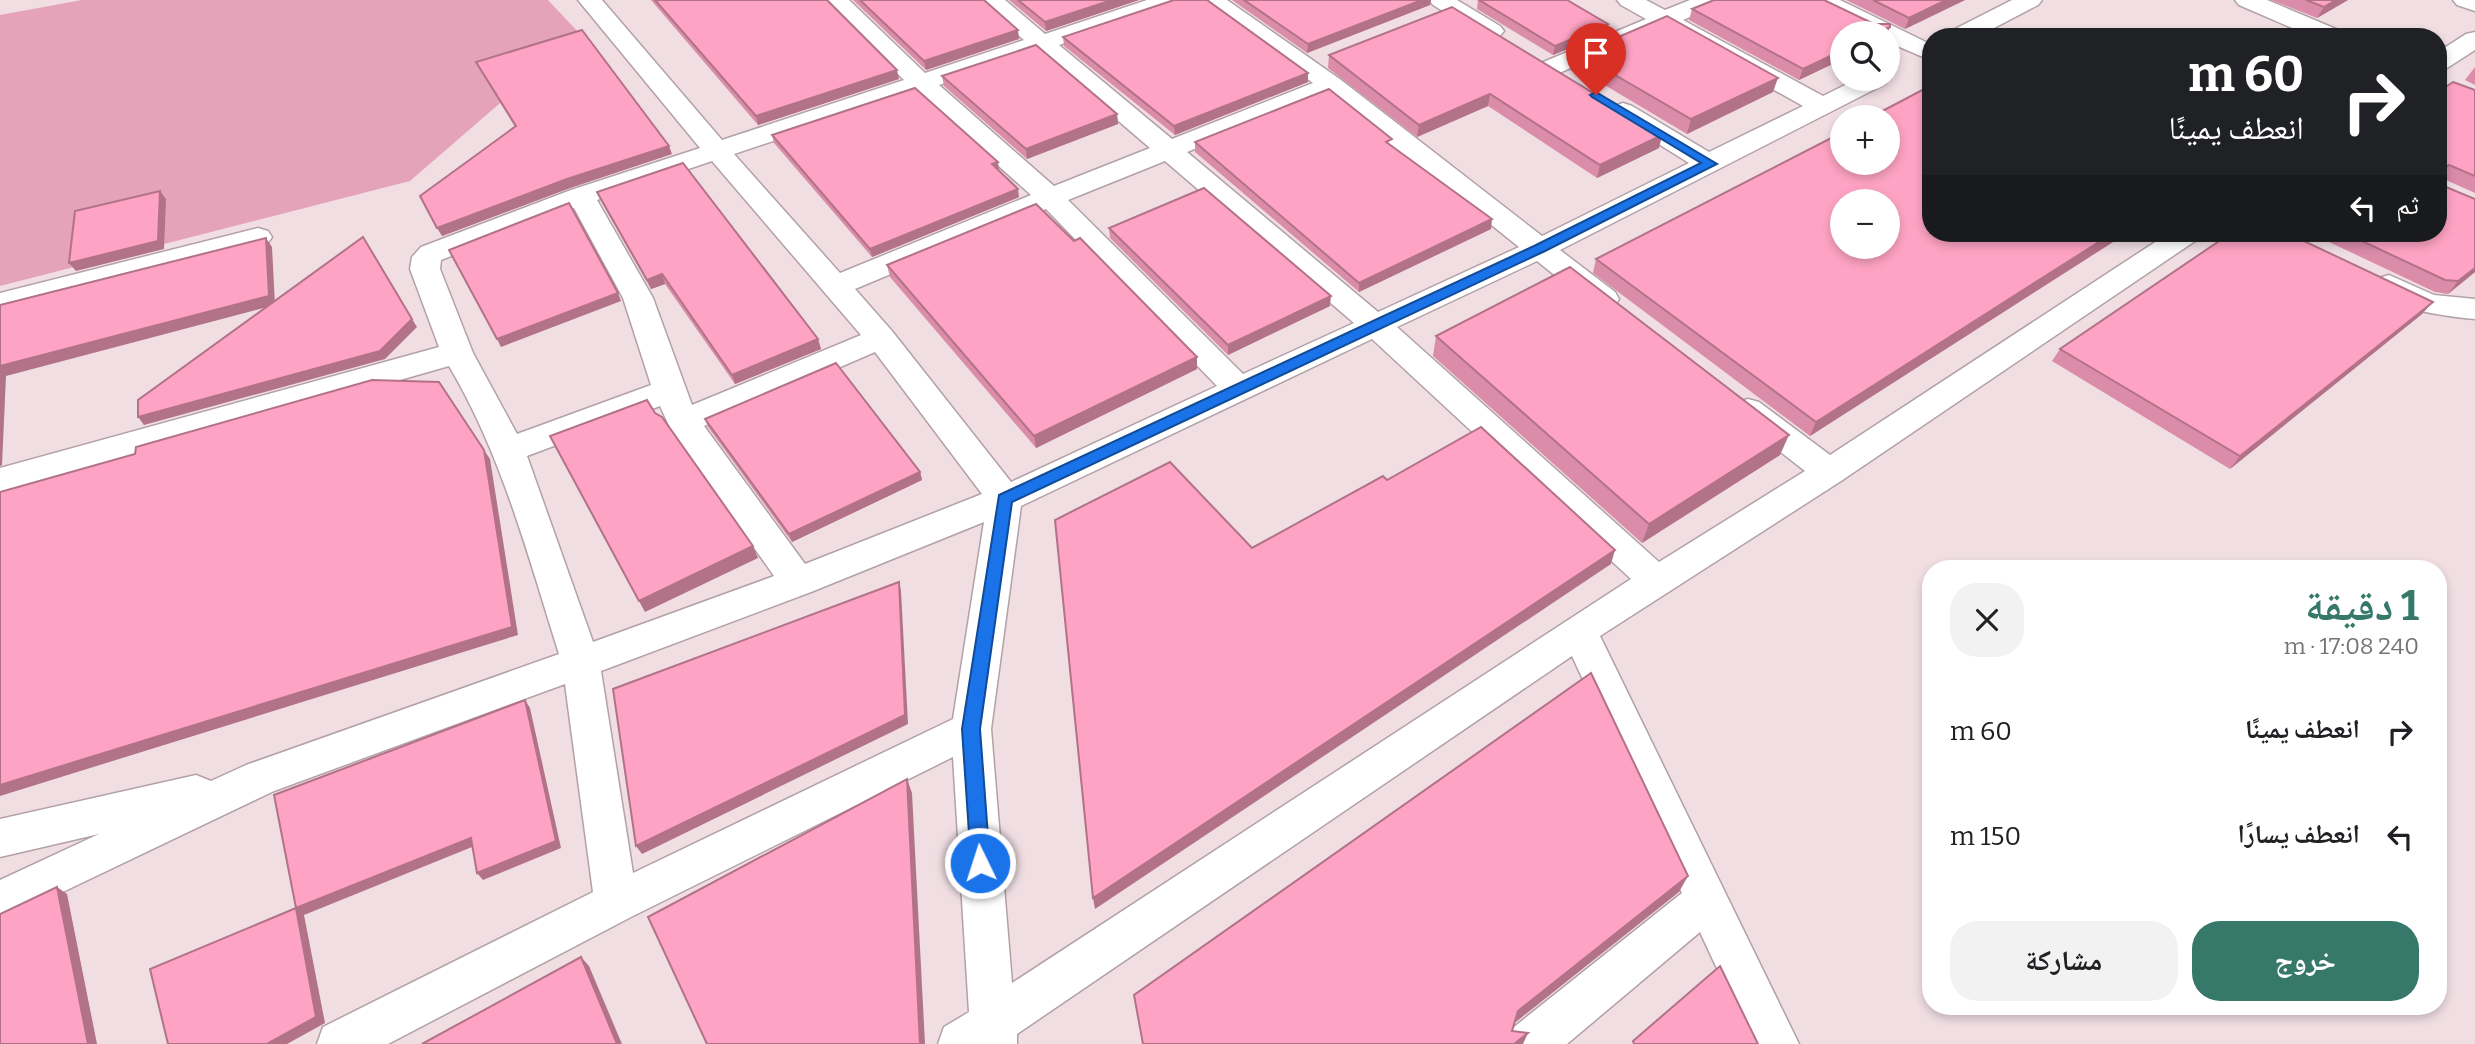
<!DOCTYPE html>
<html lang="ar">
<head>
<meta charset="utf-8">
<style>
  :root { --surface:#fff; --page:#f2f2f2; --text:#202124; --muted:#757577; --accent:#36796a }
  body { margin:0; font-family:Bitter,"Noto Naskh Arabic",serif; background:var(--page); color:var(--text); direction:rtl; height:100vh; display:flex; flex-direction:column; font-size:26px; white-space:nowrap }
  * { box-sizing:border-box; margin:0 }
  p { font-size:23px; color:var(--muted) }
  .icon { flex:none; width:38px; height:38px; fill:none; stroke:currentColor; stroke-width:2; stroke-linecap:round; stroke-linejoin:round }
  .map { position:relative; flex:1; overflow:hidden; direction:ltr }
  .side { position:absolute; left:1922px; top:560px; width:525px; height:455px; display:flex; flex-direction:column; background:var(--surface); border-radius:28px; box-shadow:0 4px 10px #0003; direction:rtl }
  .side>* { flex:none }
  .top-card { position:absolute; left:1922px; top:28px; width:525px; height:214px; border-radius:28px; box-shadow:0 4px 10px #0003; direction:rtl; background:#202124; color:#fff; overflow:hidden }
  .controls { position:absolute; left:1830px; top:21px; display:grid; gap:14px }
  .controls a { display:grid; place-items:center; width:70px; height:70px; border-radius:50%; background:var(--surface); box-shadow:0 4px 10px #0003; font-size:35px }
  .pin { position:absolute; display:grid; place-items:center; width:60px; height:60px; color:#fff; margin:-72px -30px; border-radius:50% 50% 50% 0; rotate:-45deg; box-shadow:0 0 7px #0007 }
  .pin .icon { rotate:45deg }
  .me { position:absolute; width:77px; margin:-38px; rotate:356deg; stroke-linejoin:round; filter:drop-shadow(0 0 5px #0008) }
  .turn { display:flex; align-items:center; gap:24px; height:147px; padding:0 28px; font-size:32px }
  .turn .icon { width:91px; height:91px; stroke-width:2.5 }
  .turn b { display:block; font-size:49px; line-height:60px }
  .then { display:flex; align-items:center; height:66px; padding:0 28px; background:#0003; gap:14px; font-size:26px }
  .round { display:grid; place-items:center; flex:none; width:74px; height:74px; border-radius:28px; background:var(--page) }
  .summary { display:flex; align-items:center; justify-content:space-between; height:119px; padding:0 28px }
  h1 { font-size:42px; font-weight:700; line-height:52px; color:var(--accent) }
  .button { display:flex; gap:14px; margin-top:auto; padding:14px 28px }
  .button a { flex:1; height:80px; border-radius:28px; background:var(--accent); color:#fff; font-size:28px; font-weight:700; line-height:80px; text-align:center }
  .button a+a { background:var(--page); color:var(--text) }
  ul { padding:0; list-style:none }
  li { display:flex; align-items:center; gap:21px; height:105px; padding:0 28px }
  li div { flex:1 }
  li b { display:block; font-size:26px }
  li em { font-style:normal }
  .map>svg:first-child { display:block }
  .green { fill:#e5a3b9 }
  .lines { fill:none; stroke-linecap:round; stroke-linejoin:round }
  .minor-casing { stroke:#b2a1a6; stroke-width:3 }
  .minor { fill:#fff; fill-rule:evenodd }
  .wall { fill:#da8ca8 }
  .shaded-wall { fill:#b27288 }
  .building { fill:#fea3c3; stroke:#b27288; stroke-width:2; fill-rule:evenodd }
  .route { fill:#1a73e8; stroke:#114b97; stroke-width:2 }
</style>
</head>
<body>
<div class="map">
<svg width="2475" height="1044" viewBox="0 0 2475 1044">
  <rect width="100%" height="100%" fill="#f0dee3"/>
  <polygon class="green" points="82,0 548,0 580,34 410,181 0,286 0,15"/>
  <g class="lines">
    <g class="minor-casing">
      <g id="minor">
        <path d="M578 0H602L722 140 904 80 824 0H849L925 73 1024 40 979 0H1005L1045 34 1147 0H1182L1178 5 1059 45 1172 139 1313 83 1200 0H1227L1341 80 1542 236 1689 163 1614 116 1610 111 1614 106 1623 103 1632 106 1709 152 1803 106 1663 28 1559 73 1550 75 1541 73 1538 68 1541 63 1646 19 1621 5 1617 0H1646L1665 10 1690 0H1722L1718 5 1683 20 1823 96 1857 79H1888L1885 84 1560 250 1615 292 1619 299 1615 306 1604 309 1593 306 1537 261 1397 327 1659 562 1805 471 1737 418 1732 410 1737 402 1748 399 1759 402 1830 455 2169 233H2202L2198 239 1841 481 1600 636 1799 1044H1752L1700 932 1567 1044H1508L1514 1027 1682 893 1572 656 1017 1034V1044H938L944 1027 969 1012 953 757 631 917 388 1044H317L323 1027 593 892 565 684 274 791 0 922V880L99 834 0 857V819L196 775 211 781 246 765 559 654C528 556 502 455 449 366L0 494V468L439 347 410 269 412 257 421 247 571 190 700 148ZM1038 52 1150 148 1054 186 939 85ZM917 93 1031 195 840 273 734 154ZM1329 95 1519 247 1378 312 1187 152ZM712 161 861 335 692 405 653 298 597 200ZM1165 161 1354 323 1243 374 1068 200ZM574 208 623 298 651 385 517 434 473 353 440 269 441 260ZM1046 209 1217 386 1011 482 892 331 855 289ZM1372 339 1631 579 1012 983 991 729 1021 506ZM875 352 982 494 805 564 704 426ZM660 406 671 430 774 576 593 642 527 456ZM984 522 953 719 633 873 601 671 811 592Z"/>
        <polygon points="1429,0 1457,0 1500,26 1504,31 1500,36 1492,38 1484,36 1433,5"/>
        <polygon points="1810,0 1840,0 1930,44 1930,60 1888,42 1888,33 1871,33 1814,5"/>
        <polygon points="2012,0 2042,0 2038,5 1977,37 1946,37 1949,32"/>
        <polygon points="2235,0 2267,0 2343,32 2346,37 2313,37 2239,5"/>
        <polygon points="2453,0 2475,0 2475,11 2457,5"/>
        <polygon points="2475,32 2475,50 2447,68 2438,70 2438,52 2466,34"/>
        <polygon points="258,228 268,231 272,237 268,243 0,313 0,293"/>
        <path d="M2389 275 2434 295 2475 299V319C2446 316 2391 311 2374 285L2379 278Z"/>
      </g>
    </g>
    <use href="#minor" class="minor"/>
  </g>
  <g class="wall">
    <polygon points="651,0 827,0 899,79 758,125"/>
    <polygon points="853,0 984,0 1019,39 926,70"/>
    <polygon points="1009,0 1139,0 1046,31"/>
    <polygon points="1232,0 1431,0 1430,5 1307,53"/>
    <polygon points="1478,0 1606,33 1553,55 1477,9"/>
    <polygon points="1846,0 1965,0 1905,29"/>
    <polygon points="2271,0 2348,0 2317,18"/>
    <polygon points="1692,9 1874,24 1890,27 1887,33 1843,33 1843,59 1799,80 1689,20"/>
    <polygon points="1063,37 1308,73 1308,82 1175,135 1064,46"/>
    <polygon points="1579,54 1773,92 1687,134 1576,68"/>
    <polygon points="1329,55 1662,135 1659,148 1597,178 1488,106 1417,137 1328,68"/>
    <polygon points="476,62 672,154 570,188 442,236 515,127 480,70"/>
    <polygon points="2475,67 2475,85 2465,80"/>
    <polygon points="942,76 1117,114 1118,124 1027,159 944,86"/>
    <polygon points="2475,90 2475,193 2446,180 2446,187 2475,199 2475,272 2448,294 2435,292 2310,233 2438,233 2438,92"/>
    <polygon points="772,135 999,170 998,171 1019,197 872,257 774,143"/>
    <polygon points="1195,142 1392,146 1491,229 1359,292 1195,152"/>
    <polygon points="597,192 818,339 821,349 735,384 665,284 651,289 601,201"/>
    <polygon points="1109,228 1330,306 1228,355 1110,238"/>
    <polygon points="1930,233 2127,233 1810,436 1593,273 1596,259"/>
    <polygon points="887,265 1197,369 1036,448 890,277"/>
    <polygon points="2422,314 2230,469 2052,361 2060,349"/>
    <polygon points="1436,336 1780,455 1642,543 1433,356"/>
    <polygon points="705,419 920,472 922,480 792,542 708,427"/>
  </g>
  <g class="shaded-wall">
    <polygon points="1112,0 1139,0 1046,31 1045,22"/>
    <polygon points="1421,0 1431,0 1430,5 1307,53 1308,44"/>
    <polygon points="1946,0 1965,0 1905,29 1909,18"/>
    <polygon points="2336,0 2348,0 2317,18 2324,7"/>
    <polygon points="1608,24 1606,33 1553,55 1555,46"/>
    <polygon points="1890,27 1887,33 1877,33"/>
    <polygon points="1018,30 1019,39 926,70 924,61"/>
    <polygon points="1843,50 1843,59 1799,80 1803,69"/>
    <polygon points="897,70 899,79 758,125 756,116"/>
    <polygon points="1308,73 1308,82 1175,135 1174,126"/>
    <polygon points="1778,78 1773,92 1687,134 1691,119"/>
    <polygon points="1490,94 1488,106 1417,137 1419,125"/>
    <polygon points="1117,114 1118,124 1027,159 1026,149"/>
    <polygon points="1662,135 1659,148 1597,178 1600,165"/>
    <polygon points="669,146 672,154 570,188 442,236 437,228 567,179"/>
    <polygon points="998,162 999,170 993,172 992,164"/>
    <polygon points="1018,189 1019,197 872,257 870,249"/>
    <polygon points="160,191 166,199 164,249 76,271 69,263"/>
    <polygon points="1492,219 1491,229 1359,292 1359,283"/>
    <polygon points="2113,233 2127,233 1810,436 1816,422"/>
    <polygon points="266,238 272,247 275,305 6,376 2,465 0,466 0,366"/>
    <polygon points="2475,268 2475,272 2448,294 2458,281"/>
    <polygon points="662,274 665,284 651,289 647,280"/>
    <polygon points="618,293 621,301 501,347 497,339"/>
    <polygon points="1331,296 1330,306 1228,355 1228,345"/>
    <polygon points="2433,302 2422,314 2230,469 2240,456"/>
    <polygon points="412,319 417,327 385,359 144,425 138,417"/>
    <polygon points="818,339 821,349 735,384 732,375"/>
    <polygon points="1197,357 1197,369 1036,448 1034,436"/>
    <polygon points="1789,435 1780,455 1642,543 1649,524"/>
    <polygon points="484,450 490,459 518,635 0,796 0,785"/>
    <polygon points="920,472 922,480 792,542 789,534"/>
    <polygon points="753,546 758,558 645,612 639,601"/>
    <polygon points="1615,550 1611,564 1095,909 1093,898"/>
    <polygon points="899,582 901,591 908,724 642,854 636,846"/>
    <polygon points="525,700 530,708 561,848 483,880 477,873"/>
    <polygon points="907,779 912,793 925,1044 920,1044"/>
    <polygon points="471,838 477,845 304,915 325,1023 287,1044 267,1044 296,908"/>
    <polygon points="1688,876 1679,892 1512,1025 1518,1011"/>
    <polygon points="57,887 67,894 97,1044 88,1044"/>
    <polygon points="581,957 589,966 622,1044 617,1044"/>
    <polygon points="1528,1033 1523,1044 1514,1044"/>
  </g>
  <g class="building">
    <polygon points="655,0 827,0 897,70 756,116"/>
    <polygon points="860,0 984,0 1018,30 924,61"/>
    <polygon points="1018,0 1112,0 1045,22"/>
    <polygon points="1174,0 1207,0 1308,73 1174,126 1063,37"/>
    <polygon points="1244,0 1422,0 1308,44"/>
    <polygon points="1479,0 1567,0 1608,24 1555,46"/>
    <polygon points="1714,0 1824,0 1874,24 1890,24 1890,27 1877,33 1843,33 1843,50 1803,69 1692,9"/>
    <polygon points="1873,0 1946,0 1909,18"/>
    <polygon points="2306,0 2336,0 2324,7"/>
    <polygon points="1452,7 1662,135 1600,165 1490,94 1419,125 1329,55"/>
    <polygon points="1667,16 1778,78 1691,119 1579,54"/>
    <polygon points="582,30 669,146 567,179 437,228 420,196 516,126 476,62"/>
    <polygon points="1036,45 1117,114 1026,149 942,76"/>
    <polygon points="2453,82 2475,90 2475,176 2449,165 2445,168 2446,187 2475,199 2475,268 2458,281 2445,280 2345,233 2438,233 2438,92"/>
    <path d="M1930 86V233H2113L1816 422 1596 259 1843 132V163H1888V117H1871ZM1843 201H1888V247H1843Z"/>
    <polygon points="915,88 998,162 992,164 1018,189 870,249 772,135"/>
    <polygon points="1329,89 1392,139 1386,142 1492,219 1359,283 1195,142"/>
    <polygon points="683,163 818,339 732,375 662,274 647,280 597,192"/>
    <polygon points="1204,188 1331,296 1228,345 1109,228"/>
    <polygon points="160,191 158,241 69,263 75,211"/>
    <polygon points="569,203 618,293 497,339 449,250"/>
    <polygon points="1036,204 1074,241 1080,238 1197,357 1034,436 887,265"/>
    <polygon points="2231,233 2287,233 2433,302 2240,456 2060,349"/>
    <polygon points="363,237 412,319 380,351 138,417 138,400"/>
    <polygon points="266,238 269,296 0,366 0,305"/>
    <polygon points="1570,267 1789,435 1649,524 1436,336"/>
    <polygon points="836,363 920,472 789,534 705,419"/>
    <polygon points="372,380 439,382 484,450 512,627 0,785 0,492 135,454 136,447"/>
    <polygon points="647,400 655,413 662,417 753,546 639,601 550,436"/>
    <polygon points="1481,427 1615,550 1093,898 1055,520 1170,462 1252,548 1383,476 1387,480"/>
    <polygon points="899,582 905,715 636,846 613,689"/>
    <polygon points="1591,673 1688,876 1518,1011 1512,1031 1528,1033 1514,1044 1143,1044 1134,995"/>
    <polygon points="525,700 556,841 477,873 471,838 296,908 274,795"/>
    <polygon points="907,779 920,1044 707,1044 648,917"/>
    <polygon points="57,887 88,1044 0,1044 0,914"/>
    <polygon points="296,908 316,1017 267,1044 168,1044 150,969"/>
    <polygon points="581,957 617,1044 422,1044"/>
    <polygon points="1720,966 1758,1044 1634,1044 1633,1041"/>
  </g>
  <polygon class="route" points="1596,92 1717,164 1543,252 1012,502 980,729 990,863 987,870 980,872 973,870 971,863 962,729 999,495 1534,246 1701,163 1592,97 1590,95"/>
</svg>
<div class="controls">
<a><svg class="icon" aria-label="search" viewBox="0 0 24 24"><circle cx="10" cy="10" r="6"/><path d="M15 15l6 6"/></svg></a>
<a>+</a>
<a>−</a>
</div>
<div class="pin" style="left:1596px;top:95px;background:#d93025"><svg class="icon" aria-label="arrive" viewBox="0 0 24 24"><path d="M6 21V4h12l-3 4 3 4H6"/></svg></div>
<svg class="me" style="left:980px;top:863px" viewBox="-20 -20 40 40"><circle r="17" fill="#1a73e8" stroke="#fff" stroke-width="3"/><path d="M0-11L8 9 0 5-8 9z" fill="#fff"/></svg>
<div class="top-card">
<div class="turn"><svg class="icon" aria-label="right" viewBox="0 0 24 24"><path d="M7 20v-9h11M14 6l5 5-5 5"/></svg><div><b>60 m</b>انعطف يمينًا</div></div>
<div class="then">ثم<svg class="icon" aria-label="left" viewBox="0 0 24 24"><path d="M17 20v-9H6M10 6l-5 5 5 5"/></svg></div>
</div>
<section class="side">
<div class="summary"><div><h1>1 دقيقة</h1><p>240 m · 17:08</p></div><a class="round"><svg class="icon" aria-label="close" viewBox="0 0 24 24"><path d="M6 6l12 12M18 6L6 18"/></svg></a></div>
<ul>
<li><svg class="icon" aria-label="right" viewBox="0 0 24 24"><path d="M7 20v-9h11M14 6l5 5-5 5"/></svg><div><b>انعطف يمينًا</b></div><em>60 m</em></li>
<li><svg class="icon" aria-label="left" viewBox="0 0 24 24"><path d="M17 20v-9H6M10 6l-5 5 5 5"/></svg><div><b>انعطف يسارًا</b></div><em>150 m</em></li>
</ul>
<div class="button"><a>خروج</a><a>مشاركة</a></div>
</section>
</div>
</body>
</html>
